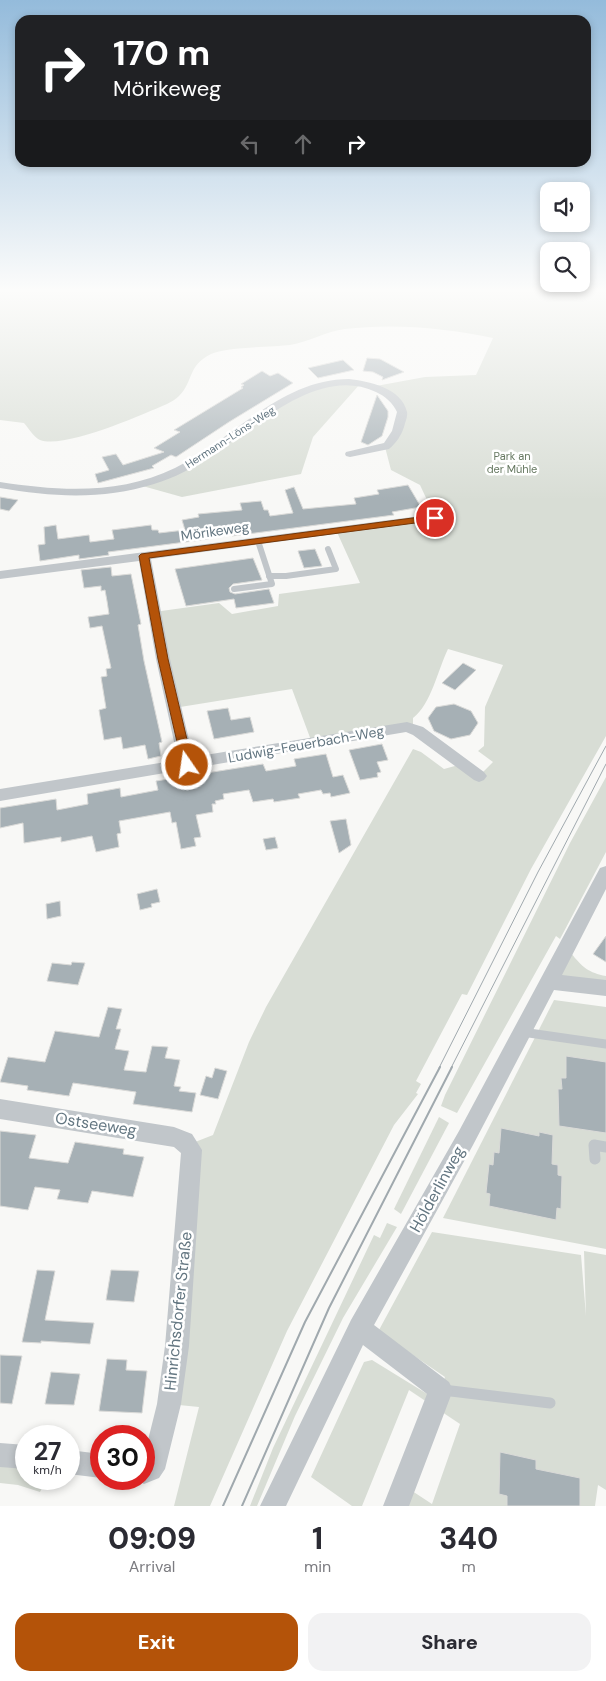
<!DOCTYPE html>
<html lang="en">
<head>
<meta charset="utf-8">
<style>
  :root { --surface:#fff; --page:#f2f2f3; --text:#2b2b33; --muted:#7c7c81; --accent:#b45309 }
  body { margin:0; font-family:"DM Sans",sans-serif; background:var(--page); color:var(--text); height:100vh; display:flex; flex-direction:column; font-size:19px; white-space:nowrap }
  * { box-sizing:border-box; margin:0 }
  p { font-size:16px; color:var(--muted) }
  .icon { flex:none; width:28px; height:28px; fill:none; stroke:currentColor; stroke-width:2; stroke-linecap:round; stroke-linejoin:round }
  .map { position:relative; height:1506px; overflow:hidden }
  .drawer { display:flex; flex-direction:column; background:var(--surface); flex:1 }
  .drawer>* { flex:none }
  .guide { position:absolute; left:15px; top:15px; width:576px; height:152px; border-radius:15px; box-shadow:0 2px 8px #0003; background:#202124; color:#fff; overflow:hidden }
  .buttons { position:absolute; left:540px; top:182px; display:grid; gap:10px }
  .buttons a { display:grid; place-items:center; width:50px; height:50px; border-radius:10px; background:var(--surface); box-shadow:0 2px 8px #0003; font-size:25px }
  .speed { position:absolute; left:15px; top:1425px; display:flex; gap:10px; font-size:25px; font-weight:700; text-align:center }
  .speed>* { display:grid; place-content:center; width:65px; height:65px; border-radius:50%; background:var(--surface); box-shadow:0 2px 8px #0003; line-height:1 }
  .speed small { font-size:12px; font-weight:400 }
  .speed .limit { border:8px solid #d22; background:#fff; color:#111 }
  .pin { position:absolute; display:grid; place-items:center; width:42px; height:42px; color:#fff; margin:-21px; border:2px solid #fff; border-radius:50%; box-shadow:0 1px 5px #0007 }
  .me { position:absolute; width:55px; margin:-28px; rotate:347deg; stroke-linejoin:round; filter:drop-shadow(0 0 4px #0008) }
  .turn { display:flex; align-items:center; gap:18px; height:105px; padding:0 15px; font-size:22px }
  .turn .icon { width:65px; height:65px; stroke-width:2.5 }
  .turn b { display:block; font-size:35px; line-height:42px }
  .lanes { display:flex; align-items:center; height:48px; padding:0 15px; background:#0003; justify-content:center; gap:25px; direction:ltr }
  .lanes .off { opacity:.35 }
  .eta { display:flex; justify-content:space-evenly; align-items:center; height:85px; text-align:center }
  .eta b { font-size:30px; font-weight:800; line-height:35px }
  .action { display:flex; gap:10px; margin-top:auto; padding:10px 15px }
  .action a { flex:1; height:58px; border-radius:15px; background:var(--accent); color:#fff; font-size:20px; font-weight:800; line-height:58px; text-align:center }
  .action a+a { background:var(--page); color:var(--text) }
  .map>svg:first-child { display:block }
  .green { fill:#d8ddd5 }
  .building { fill:#a6b0b5; stroke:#dadad8 }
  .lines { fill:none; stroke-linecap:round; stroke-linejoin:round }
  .lane-far2 { stroke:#c1c6ca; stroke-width:6 }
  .lane-far1 { stroke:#c1c6ca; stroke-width:9 }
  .lane { stroke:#c1c6ca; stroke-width:11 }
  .street { fill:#c1c6ca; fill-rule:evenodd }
  .tram-far1 { stroke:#a0a9ae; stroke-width:1 }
  .tram { stroke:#a0a9ae; stroke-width:2 }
  .route { fill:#b45309; stroke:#753606 }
  .labels { text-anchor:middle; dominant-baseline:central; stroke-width:5; stroke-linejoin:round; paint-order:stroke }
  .far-street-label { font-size:11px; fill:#637681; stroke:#fff }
  .far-park-label { font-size:11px; fill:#677962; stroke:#fff }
  .street-label { font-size:14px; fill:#637681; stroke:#fff }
  .near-street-label { font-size:16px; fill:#637681; stroke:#fff }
</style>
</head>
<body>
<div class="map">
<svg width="606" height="1506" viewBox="0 0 606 1506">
  <rect width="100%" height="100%" fill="#f8f8f6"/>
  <g class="green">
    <path d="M0 291H606V736L531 869 467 995 462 994 416 1081 421 1084 416 1093 418 1094 394 1125 287 1331 210 1506H174L199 1407 169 1404 190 1144 213 1135 249 1042 266 1007 413 749 421 752 444 769 462 764 479 776 493 762 478 751 484 746 485 707 503 665 448 649C438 669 431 705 413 718V728L312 743 292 689 174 708 154 612 219 603 232 614 278 606 279 594 360 583 336 530 435 517 420 485 391 470 385 447 402 413 376 386 425 377 476 375 493 338C446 328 393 323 345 329 326 331 309 342 290 345 272 347 225 347 211 354 187 366 194 381 179 396 176 399 171 402 167 404 141 415 65 449 40 440 34 437 29 429 24 423L0 420Z"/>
    <polygon points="333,383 360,384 313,437 301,474 182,497 139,485 171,474 292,396"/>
    <polygon points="606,777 606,852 560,939 556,936 457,1113 441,1106 445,1095 570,843"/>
    <path d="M571 953C582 967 589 973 606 976V988L558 982Z"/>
    <polygon points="554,1000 606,1007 606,1249 443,1218"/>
    <polygon points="439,1117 449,1123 401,1214 394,1209"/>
    <polygon points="387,1223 397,1227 343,1318 295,1416 257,1506 250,1506 273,1448 374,1235 380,1238"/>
    <polygon points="432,1232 581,1255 586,1316 584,1251 606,1255 606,1490 598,1485 595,1506 396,1506 403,1485 432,1504 460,1424 409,1390 362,1506 352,1506 311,1477 364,1362 372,1360 437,1400 445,1377 388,1338 379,1330"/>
    <polygon points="0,1455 26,1457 26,1479 47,1479 40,1492 18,1485 0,1483"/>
  </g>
  <g class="building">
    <polygon points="367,358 380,359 404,372 382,380 383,377 373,372 363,371"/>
    <polygon points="343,360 354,370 318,378 308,368"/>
    <polygon points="262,371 270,376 278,373 293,383 229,422 176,457 171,455 152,466 154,468 98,483 95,474 109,470 102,457 116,454 123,465 164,452 154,448 180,432 174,430 243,388 241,387 244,385 241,384"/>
    <polygon points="377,395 388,411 388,417 382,436 368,445 361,442"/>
    <polygon points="408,485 421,507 392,512 394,515 232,536 230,528 206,532 209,539 108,552 109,555 79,559 79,555 40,561 38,545 45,544 44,527 56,525 58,539 89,535 90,542 114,539 112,530 120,529 151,525 152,530 158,530 159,533 185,530 182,520 199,517 198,514 242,510 240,503 261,501 264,510 268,510 270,516 293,513 285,490 294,487 303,509 356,504 354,498 379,494 377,490"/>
    <polygon points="0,497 18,500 9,511 0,509"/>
    <polygon points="315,549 322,566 304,568 298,551"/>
    <polygon points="253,558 262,580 233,584 229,588 230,592 235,594 269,589 274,603 236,608 234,599 186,606 175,569"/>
    <polygon points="111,567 112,576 131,574 141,624 138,625 144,661 162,742 159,743 161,756 148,759 145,745 123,749 121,737 104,740 99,710 106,708 101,677 107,676 106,669 111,668 102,626 90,628 88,617 109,614 107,601 105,590 101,591 101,586 84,588 81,570"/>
    <polygon points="463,663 476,670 455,690 442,683"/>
    <polygon points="454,704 471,711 478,723 470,735 451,739 434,731 428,718 436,707"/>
    <polygon points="228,708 231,720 250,717 254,732 214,739 207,711"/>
    <polygon points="382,744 388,760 377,762 381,772 377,773 378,777 360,780 349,750"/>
    <polygon points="326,754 333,777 343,775 350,793 331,797 330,793 323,794 321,790 298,794 300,798 274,802 273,799 253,802 249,790 223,794 224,799 215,801 216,804 212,804 213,812 196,815 201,837 194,838 196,846 181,849 176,822 172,823 170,812 119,821 121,833 117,834 119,847 96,852 92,836 61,842 61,837 24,843 23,823 0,828 0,808 56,799 57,810 88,804 87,794 120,788 121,797 158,790 156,781 263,764 266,771 296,766 294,759"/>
    <polygon points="346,819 351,845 339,853 330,821"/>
    <polygon points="275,837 278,848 266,850 263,839"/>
    <polygon points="157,889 160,902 151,904 152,907 140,910 137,894"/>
    <polygon points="60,901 61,916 47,919 46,904"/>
    <polygon points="606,936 606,962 593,954"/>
    <polygon points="72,962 85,963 78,985 47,981 52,963 71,965"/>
    <polygon points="108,1007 122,1009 116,1029 121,1029 115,1049 129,1051 124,1070 146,1072 152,1046 168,1047 165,1058 180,1060 174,1086 181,1087 179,1091 196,1093 192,1112 133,1104 136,1092 73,1083 69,1096 27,1090 28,1086 0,1082 8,1057 45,1062 55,1031 99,1037"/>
    <polygon points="566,1056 606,1062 606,1133 559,1126 558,1089 562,1089 561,1078 566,1078"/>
    <polygon points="215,1068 227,1071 218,1099 200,1095 206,1076 212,1078"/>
    <polygon points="501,1128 539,1136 539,1132 553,1135 552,1164 558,1165 558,1175 562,1176 561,1209 557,1208 556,1220 489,1206 490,1194 486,1193 489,1164 493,1165 494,1152 499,1153"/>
    <polygon points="0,1131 36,1135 29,1158 68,1163 75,1142 124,1149 123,1154 144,1157 133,1197 92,1191 88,1203 57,1199 60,1190 35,1187 28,1210 0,1206"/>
    <polygon points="37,1270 55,1271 45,1320 94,1323 90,1344 41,1341 41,1343 22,1342"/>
    <polygon points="111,1270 139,1271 134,1302 106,1300"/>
    <polygon points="0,1355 22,1356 12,1404 0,1403"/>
    <polygon points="107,1359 127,1360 126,1370 147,1371 142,1413 99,1411"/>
    <polygon points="51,1372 80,1374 74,1405 45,1404"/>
    <polygon points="500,1452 536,1460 536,1469 580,1478 580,1506 507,1506 507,1496 499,1494"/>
  </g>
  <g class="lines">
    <g class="lane-far2">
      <polyline points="269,576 286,576 336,569 328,549"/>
      <polyline points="234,589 272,584 258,541"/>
    </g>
    <polyline class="lane-far1" points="522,1032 606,1044"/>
    <g class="lane">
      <polyline points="595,1159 594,1145 606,1147"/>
      <polyline points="443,1390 550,1403"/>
    </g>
    <g class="street">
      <path d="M349 379C368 381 402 388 407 412 408 417 405 422 404 427 401 436 396 443 389 449L350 457 346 456 345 454 346 452 384 443 392 431 397 412C393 403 385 396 376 392 318 365 256 427 211 456 193 468 174 478 154 484 103 500 52 497 0 488V482C59 491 120 495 175 468 232 440 281 379 349 379Z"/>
      <polygon points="435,514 439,516 441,518 439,520 151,559 170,659 193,757 407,722 423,727 484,772 487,776 484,780 479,782 474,780 413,735 406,732 0,801 0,789 178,760 156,659 139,561 0,579 0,571"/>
      <polygon points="606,866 606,889 562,975 606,980 606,996 554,990 473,1145 374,1325 449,1382 453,1390 409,1506 383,1506 427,1394 363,1345 286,1506 260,1506 351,1320 459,1131 600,868"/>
      <polygon points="0,1099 174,1127 192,1134 202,1150 189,1346 181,1404 165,1469 159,1478 144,1484 135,1479 144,1479 144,1456 157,1404 165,1346 181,1153 174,1147 0,1119"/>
      <polygon points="0,1443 26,1445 26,1469 0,1467"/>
      <polygon points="69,1450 101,1454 101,1478 69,1474"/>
    </g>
    <g class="tram-far1">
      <polyline points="439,1068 538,872 606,746"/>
      <polyline points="451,1068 606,764"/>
    </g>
    <g class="tram">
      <polyline points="223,1506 305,1322 440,1067"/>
      <polyline points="242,1506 329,1308 452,1067"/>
    </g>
  </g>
  <linearGradient id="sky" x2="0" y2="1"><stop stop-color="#94bbdb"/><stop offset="0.58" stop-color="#fcfcfb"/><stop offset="1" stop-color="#fcfcfb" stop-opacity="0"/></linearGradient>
  <rect width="606" height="501" fill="url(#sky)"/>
  <polygon class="route" points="435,515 439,518 438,520 149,558 168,659 193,765 191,768 183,768 158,659 139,556 141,554"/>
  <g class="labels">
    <g class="far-street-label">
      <text transform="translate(230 437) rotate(-33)">Hermann-Löns-Weg</text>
    </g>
    <g class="far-park-label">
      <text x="512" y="456">Park an<tspan x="512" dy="13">der Mühle</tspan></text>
    </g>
    <g class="street-label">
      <text transform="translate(215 531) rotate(-8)">Mörikeweg</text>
      <text transform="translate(306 744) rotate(-10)">Ludwig-Feuerbach-Weg</text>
    </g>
    <g class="near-street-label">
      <text transform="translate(96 1124) rotate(9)">Ostseeweg</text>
      <text transform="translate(437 1189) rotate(-61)">Hölderlinweg</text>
      <text transform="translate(178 1311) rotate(-84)">Hinrichsdorfer Straße</text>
    </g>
  </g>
</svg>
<div class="buttons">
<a><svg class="icon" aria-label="sound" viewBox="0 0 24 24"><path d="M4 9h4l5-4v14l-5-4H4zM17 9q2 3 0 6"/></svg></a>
<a><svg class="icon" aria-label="search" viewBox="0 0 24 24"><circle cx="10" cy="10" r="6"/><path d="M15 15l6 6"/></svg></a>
</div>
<div class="speed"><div>27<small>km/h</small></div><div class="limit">30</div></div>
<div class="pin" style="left:435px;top:518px;background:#d93025"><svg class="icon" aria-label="arrive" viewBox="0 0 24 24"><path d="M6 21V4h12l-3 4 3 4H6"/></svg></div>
<svg class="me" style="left:187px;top:765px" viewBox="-20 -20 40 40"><circle r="17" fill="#b45309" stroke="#fff" stroke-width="3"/><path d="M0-11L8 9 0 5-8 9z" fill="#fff"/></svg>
<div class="guide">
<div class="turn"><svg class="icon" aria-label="right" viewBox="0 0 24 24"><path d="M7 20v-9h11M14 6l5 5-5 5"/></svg><div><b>170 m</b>Mörikeweg</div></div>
<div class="lanes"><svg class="icon off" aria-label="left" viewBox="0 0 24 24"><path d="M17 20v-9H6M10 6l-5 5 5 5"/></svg><svg class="icon off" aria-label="ahead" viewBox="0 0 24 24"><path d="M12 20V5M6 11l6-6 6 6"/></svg><svg class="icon" aria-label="right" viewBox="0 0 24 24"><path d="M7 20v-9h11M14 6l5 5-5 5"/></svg></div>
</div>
</div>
<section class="drawer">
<div class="eta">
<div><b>09:09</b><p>Arrival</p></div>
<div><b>1</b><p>min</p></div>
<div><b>340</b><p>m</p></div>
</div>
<div class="action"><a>Exit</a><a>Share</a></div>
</section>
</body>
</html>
